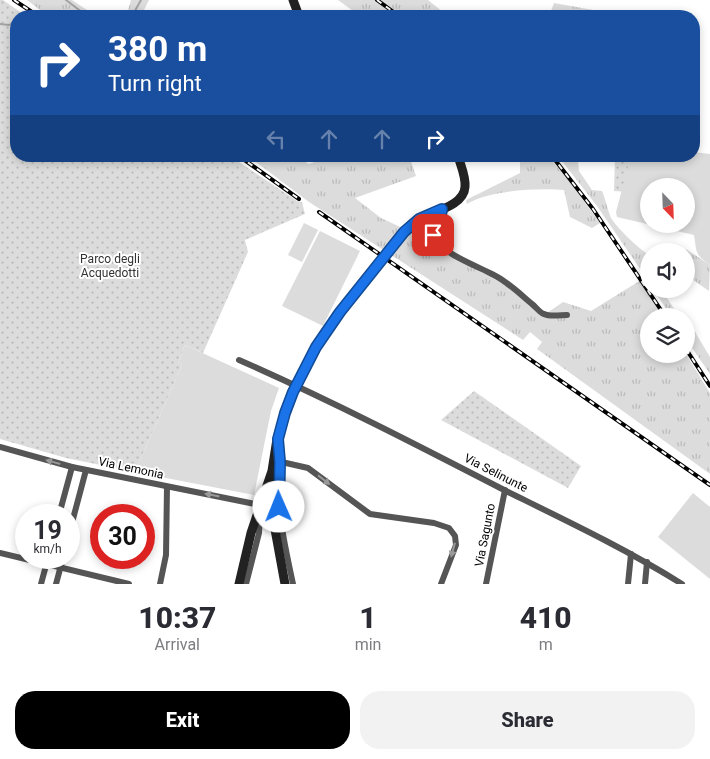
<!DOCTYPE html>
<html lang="en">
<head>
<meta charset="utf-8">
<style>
  :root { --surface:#fff; --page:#f2f2f3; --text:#2b2b33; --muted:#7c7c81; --accent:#000 }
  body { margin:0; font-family:Roboto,sans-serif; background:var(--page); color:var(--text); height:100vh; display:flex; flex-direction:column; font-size:19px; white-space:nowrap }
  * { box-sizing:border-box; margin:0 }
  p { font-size:16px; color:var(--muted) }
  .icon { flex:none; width:28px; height:28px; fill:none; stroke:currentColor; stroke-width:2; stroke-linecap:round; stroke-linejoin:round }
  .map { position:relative; height:584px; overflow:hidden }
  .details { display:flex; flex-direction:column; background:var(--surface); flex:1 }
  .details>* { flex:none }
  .hud { position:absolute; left:10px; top:10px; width:690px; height:152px; border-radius:20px; box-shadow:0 2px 8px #0003; background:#1a4fa0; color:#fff; overflow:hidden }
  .needle { width:32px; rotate:157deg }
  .buttons { position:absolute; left:640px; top:178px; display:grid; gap:10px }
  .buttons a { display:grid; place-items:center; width:55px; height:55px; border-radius:50%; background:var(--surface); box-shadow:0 2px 8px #0003; font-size:25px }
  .speed { position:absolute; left:15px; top:504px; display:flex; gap:10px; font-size:25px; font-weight:700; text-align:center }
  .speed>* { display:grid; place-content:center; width:65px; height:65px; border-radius:50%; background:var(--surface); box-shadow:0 2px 8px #0003; line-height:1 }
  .speed small { font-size:12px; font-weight:400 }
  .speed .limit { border:8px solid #d22; background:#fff; color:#111 }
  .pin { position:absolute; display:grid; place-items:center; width:42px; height:42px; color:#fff; margin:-21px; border-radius:10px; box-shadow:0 2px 8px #0006 }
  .me { position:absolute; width:55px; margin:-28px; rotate:359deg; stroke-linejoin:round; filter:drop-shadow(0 0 4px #0008) }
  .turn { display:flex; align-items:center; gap:18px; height:105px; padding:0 15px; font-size:22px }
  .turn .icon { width:65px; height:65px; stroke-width:2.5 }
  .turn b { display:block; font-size:35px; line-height:42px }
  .lanes { display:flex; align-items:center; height:48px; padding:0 15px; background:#0003; justify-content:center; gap:25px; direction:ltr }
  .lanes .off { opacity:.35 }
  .eta { display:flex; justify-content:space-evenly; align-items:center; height:85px; text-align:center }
  .eta b { font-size:30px; font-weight:800; line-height:35px }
  .primary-button { display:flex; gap:10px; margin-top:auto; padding:10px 15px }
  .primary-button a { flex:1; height:58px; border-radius:20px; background:var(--accent); color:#fff; font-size:20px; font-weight:800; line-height:58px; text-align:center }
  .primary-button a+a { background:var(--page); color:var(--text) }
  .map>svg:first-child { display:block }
  .grass { fill:url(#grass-tufts) }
  .park { fill:url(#park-dots) }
  .pitch { fill:#dcdcdc; fill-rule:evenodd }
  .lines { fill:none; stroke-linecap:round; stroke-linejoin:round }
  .stream { stroke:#a3a3a3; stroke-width:2 }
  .street { stroke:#555; stroke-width:6 }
  .secondary { stroke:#222; stroke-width:9 }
  .rail-casing { stroke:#000; stroke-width:4 }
  .rail { stroke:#fff; stroke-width:2; stroke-dasharray:5.5; stroke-linecap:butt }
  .secondary-bridge { stroke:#222; stroke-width:9 }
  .oneway { fill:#999 }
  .route-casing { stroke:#114b97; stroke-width:12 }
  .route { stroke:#1a73e8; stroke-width:9 }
  .labels { text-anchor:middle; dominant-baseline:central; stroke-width:4; stroke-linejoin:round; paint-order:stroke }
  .park-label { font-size:12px; fill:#333; stroke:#fff }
  .street-label { font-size:12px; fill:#000; stroke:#fff }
</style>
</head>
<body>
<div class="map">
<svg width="710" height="584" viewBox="0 0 710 584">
  <defs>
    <pattern id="grass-tufts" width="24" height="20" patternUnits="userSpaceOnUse" patternTransform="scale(1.25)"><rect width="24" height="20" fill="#dcdcdc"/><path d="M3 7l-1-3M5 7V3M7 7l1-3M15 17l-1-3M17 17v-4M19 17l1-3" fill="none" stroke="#bbb"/></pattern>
    <pattern id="park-dots" width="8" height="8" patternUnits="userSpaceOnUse" patternTransform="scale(1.25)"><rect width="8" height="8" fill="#dcdcdc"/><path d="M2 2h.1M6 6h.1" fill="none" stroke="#bbb" stroke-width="1.8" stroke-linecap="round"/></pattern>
  </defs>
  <rect width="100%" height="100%" fill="#fff"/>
  <g class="grass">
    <polygon points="27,0 72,0 96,16 48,16"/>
    <polygon points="131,0 149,0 141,16 124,16 127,14"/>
    <polygon points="338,0 428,0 448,16 360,16"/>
    <polygon points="554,3 627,16 549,16"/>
    <polygon points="248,156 294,156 309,164 332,156 409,156 416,176 355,198 381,218 439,245 491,273 544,315 563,302 591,311 641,280 663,316 649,316 649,354 686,354 710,393 710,474 537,349 542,342 530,332 523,340 309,202"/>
    <path d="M520 156H548L566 177 600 223 592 228 570 217 564 190C538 188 489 190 467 204L466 200 520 173Z"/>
    <path d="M558 156H567L578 160 579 171 592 190 602 191C605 198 609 214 611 218 619 230 637 247 649 255V282L597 206Z"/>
    <polygon points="686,249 710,265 709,291 686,275"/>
    <polygon points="653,289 661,289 679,316 671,316"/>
    <polygon points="686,328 695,332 710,357 710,374 686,339"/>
  </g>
  <g class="park">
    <polygon points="0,0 3,0 26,16 16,16 16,156 230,156 297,201 302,202 305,214 245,240 248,252 203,353 185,345 178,363 182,365 135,472 66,458 0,439"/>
    <polygon points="615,156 635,156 628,192 614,191"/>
    <polygon points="474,391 581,466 568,488 441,420"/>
  </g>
  <g class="pitch">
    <path d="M694 152 710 154V265C694 254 697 252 694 235L617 217 616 212 631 156H694ZM649 186H686V224H649Z"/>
    <polygon points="304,223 318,230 302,262 288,255"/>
    <polygon points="320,231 360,251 323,326 282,306"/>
    <polygon points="185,345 279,388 271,411 254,495 135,472 182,365 178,363"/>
    <polygon points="693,493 710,507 710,579 658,537"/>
  </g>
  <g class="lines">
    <g class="stream">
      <polyline points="66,0 87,16"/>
      <polyline points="22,16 24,14"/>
      <polyline points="132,16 141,0"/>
      <polyline points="0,24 9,25 16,21"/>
    </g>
    <g class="street">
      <path d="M443 209C443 220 430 226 434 237 439 252 479 267 492 274 507 281 520 294 532 304 536 307 540 313 544 314 550 317 561 315 567 315"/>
      <path d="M239 360C330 400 419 446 508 492 567 521 626 549 682 584"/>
      <polyline points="0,447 72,467 255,504 263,509 273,520 281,520"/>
      <path d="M278 447C280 463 278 480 278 497 280 526 287 555 293 584"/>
      <polyline points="274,463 286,463 308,468 370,514 434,523 449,528 455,536 456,545 441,584"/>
      <polyline points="59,515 72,467"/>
      <polyline points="69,534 86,470"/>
      <polyline points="0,553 129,584"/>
      <polyline points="41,584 48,558"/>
      <polyline points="56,584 63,558"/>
      <polyline points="160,584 166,555 167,487"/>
      <polyline points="246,584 259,533 260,512"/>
      <polyline points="486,584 505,490"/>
      <polyline points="628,584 631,554"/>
      <polyline points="645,584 647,562"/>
    </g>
    <g class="secondary">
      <polyline points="293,0 299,16"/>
      <path d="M404 232C409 226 415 221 422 218 436 211 464 205 465 187 466 177 461 166 458 156"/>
      <polyline points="272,479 272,513 285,584"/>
      <polyline points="239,584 251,533 272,471 277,439 285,413 293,392 324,334 375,268"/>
    </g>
    <g class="rail-casing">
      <g id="rail">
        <polyline points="14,0 38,16"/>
        <polyline points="377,0 399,16"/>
        <polyline points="239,156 299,199"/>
        <polyline points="552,156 593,209 665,316"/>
        <polyline points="319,212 710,485"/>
        <polyline points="686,349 710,386"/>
      </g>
    </g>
    <use href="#rail" class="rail"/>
    <polyline class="secondary-bridge" points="375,268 404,232"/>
  </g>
  <defs><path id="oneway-solid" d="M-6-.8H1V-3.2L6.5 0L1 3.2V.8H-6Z" transform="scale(1.25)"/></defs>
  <g class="oneway">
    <use href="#oneway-solid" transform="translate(53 462) rotate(-164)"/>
    <use href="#oneway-solid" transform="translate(324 480) rotate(38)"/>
    <use href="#oneway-solid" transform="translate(212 495) rotate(-169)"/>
    <use href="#oneway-solid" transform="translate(453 550) rotate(105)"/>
  </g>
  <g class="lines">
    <g class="route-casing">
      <path id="route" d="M279 507 280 462 278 439 285 413 293 392 316 347 340 312 404 232 419 219 442 209C442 219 433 224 433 235"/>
    </g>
    <use href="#route" class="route"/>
  </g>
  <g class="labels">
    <g class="park-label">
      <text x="110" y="259">Parco degli<tspan x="110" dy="14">Acquedotti</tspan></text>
    </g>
    <g class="street-label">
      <text transform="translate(131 468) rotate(12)">Via Lemonia</text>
      <text transform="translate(496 473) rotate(27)">Via Selinunte</text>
      <text transform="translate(485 535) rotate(-79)">Via Sagunto</text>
    </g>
  </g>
</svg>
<div class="buttons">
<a><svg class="needle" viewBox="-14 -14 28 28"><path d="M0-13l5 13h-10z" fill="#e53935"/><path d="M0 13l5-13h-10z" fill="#7c7c81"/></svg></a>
<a><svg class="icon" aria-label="sound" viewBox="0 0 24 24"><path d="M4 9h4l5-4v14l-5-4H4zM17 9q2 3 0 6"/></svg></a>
<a><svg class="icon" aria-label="layers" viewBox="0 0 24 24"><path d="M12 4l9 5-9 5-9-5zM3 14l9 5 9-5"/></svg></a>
</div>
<div class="speed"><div>19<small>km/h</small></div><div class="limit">30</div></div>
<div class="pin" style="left:433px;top:235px;background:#d93025"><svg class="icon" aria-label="arrive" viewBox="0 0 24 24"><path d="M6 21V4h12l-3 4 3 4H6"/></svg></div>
<svg class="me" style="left:279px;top:507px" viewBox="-20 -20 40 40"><circle r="19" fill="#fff"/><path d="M0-13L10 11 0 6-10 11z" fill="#1a73e8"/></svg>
<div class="hud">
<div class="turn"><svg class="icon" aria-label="right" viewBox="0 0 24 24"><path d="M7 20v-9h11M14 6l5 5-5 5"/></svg><div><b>380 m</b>Turn right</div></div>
<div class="lanes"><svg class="icon off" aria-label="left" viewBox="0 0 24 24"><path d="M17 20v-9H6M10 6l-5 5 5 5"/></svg><svg class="icon off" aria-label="ahead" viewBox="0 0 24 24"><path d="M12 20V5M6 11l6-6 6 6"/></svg><svg class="icon off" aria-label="ahead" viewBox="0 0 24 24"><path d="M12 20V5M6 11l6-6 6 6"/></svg><svg class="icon" aria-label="right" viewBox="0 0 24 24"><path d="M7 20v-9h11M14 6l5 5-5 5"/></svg></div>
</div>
</div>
<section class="details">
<div class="eta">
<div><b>10:37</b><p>Arrival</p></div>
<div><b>1</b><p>min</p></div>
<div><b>410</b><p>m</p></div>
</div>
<div class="primary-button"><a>Exit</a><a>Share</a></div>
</section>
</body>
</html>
